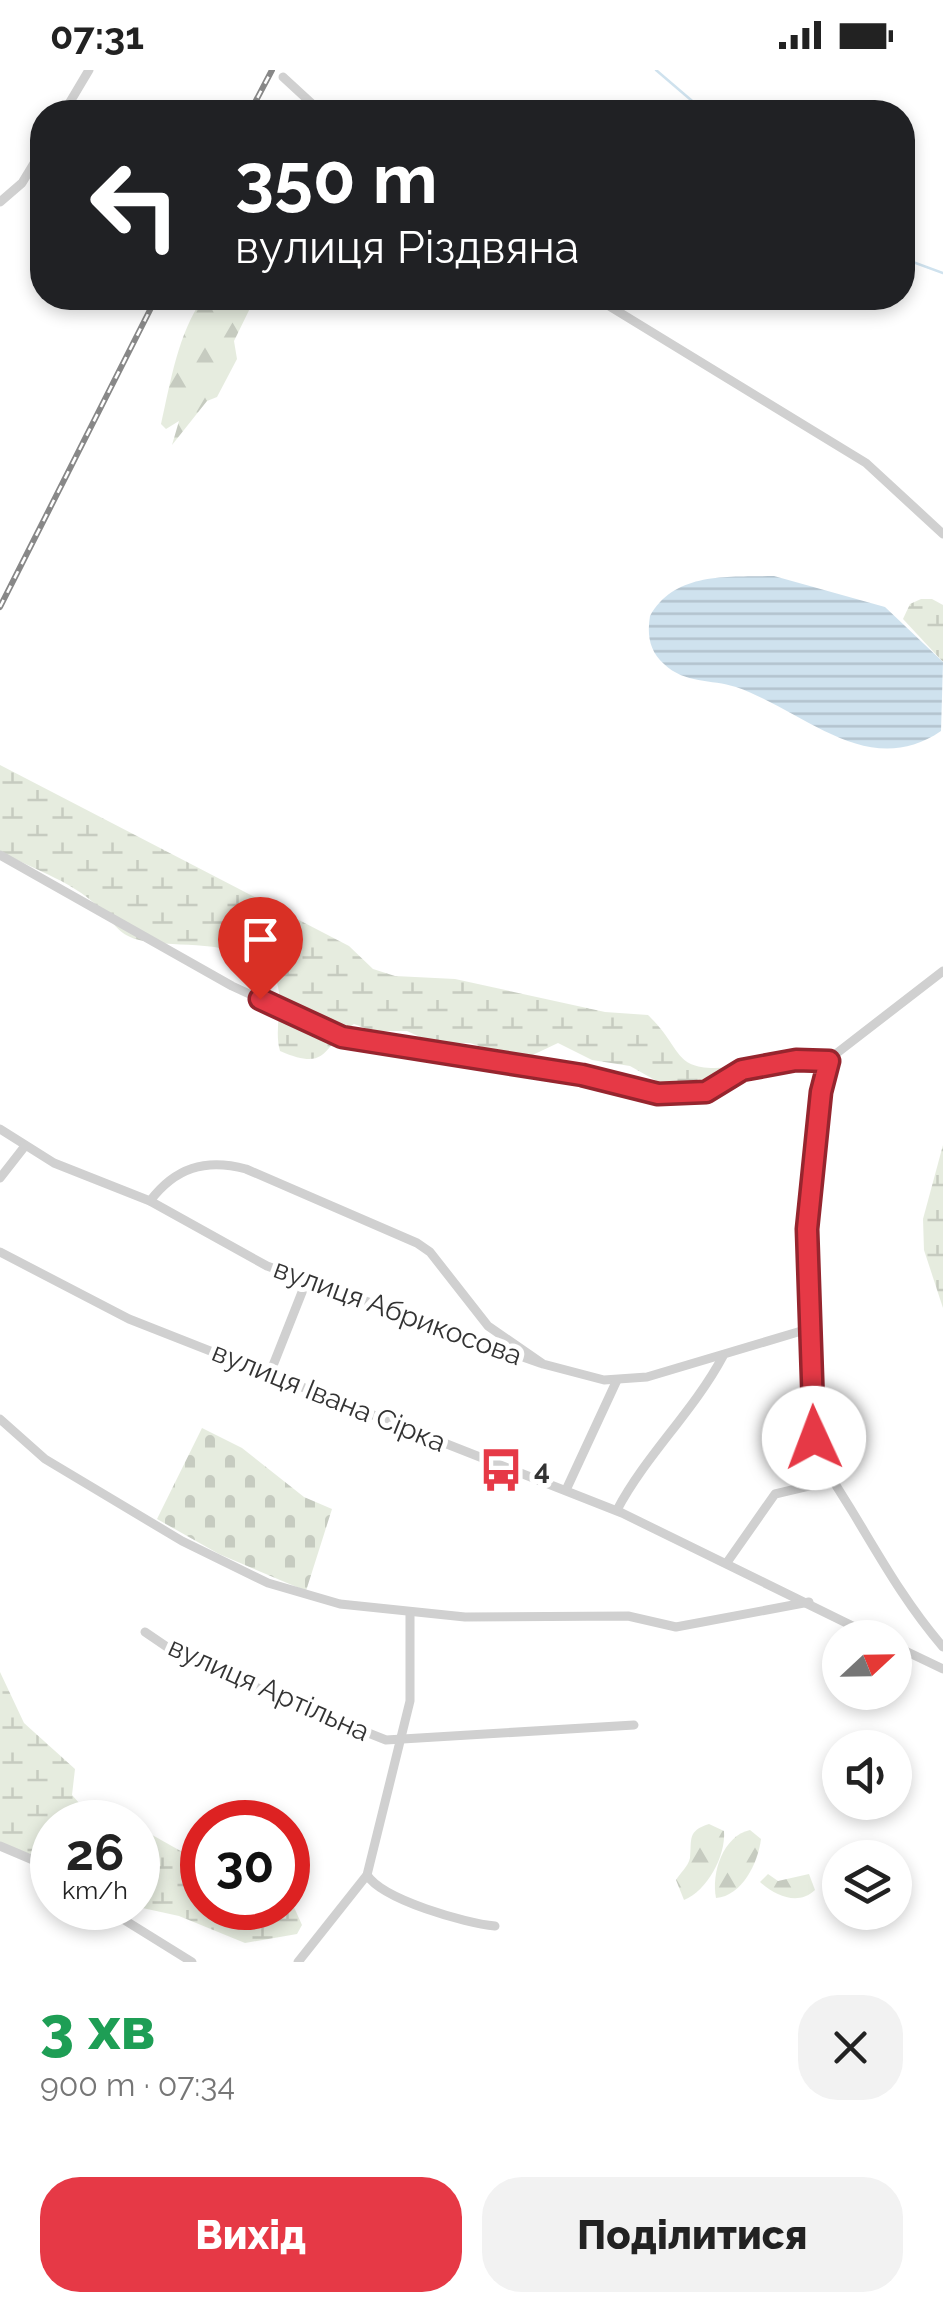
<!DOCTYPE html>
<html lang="uk">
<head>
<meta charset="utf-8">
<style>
  :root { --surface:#fff; --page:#f2f2f2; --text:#222; --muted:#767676; --accent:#e63946 }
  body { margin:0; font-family:Raleway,sans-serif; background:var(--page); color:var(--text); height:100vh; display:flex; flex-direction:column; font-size:38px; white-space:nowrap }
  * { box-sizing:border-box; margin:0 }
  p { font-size:32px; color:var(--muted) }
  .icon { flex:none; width:55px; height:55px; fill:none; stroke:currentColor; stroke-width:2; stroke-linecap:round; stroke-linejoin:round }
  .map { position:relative; height:1892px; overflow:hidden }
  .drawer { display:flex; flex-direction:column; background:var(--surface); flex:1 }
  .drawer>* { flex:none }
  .banner { position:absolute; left:30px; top:30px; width:885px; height:210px; border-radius:40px; box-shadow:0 5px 15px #0003; background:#202124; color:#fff; overflow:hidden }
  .needle { width:65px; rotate:68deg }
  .buttons { position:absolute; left:822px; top:1550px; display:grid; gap:20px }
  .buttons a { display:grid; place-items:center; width:90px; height:90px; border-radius:50%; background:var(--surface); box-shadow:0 5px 15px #0003; font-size:50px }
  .speed { position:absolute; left:30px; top:1730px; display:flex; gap:20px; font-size:50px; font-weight:700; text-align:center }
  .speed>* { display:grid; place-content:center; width:130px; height:130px; border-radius:50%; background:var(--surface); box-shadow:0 5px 15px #0003; line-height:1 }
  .speed small { font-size:25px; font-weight:400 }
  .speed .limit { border:15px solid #d22; background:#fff; color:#111 }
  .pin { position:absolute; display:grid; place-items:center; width:85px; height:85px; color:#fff; margin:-102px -42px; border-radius:50% 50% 50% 0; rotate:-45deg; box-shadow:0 0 10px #0007 }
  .pin .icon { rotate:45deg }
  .me { position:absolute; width:110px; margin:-55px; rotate:358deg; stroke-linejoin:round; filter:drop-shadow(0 0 8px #0008) }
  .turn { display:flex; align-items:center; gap:35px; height:210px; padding:0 40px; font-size:45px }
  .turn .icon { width:130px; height:130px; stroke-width:2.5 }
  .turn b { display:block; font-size:70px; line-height:85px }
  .round { display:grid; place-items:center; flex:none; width:105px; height:105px; border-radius:40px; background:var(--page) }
  .overview { display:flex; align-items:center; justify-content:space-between; height:170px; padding:0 40px }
  h1 { font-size:60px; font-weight:800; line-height:75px; color:#1e9e55 }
  .action { display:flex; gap:20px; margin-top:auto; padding:20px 40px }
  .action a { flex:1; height:115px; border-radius:40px; background:var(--accent); color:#fff; font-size:40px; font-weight:800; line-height:115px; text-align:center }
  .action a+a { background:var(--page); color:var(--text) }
  .status { display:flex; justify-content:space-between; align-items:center; height:70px; padding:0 50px; background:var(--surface); direction:ltr }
  .status svg { height:28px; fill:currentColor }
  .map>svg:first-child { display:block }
  .forest { fill:url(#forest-firs) }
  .wetland { fill:url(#wetland-marsh) }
  .cemetery { fill:url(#cemetery-stones) }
  .water { fill:url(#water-rules) }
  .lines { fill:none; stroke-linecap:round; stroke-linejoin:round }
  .stream { stroke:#cfe2ee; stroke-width:2.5 }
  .minor { stroke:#d0d0d0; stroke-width:9 }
  .rail-casing { stroke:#888; stroke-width:6 }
  .rail { stroke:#fff; stroke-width:2.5; stroke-dasharray:8; stroke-linecap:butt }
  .route-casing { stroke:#96252e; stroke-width:25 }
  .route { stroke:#e63946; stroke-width:18 }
  .labels { text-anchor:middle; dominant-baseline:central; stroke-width:10; stroke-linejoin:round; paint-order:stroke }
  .street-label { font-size:28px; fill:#333; stroke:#fff }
  .poi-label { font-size:28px; font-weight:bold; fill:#333; stroke:#fff; text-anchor:start }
</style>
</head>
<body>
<div class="status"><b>07:31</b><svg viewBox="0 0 49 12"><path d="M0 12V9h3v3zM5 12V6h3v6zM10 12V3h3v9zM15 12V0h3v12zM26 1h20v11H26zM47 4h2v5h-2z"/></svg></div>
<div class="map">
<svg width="943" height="1892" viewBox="0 0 943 1892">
  <defs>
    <pattern id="forest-firs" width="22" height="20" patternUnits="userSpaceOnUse" patternTransform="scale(2.5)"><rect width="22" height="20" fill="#e6ecdf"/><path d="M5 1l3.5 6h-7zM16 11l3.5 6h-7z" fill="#c6cbc0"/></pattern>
    <pattern id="wetland-marsh" width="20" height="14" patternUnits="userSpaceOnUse" patternTransform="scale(2.5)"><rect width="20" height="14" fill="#e6ecdf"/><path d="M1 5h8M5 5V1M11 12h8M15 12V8" fill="none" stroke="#c6cbc0"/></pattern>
    <pattern id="cemetery-stones" width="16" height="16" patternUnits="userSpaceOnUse" patternTransform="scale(2.5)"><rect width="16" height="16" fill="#e6ecdf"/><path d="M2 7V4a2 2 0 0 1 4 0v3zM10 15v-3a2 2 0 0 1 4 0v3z" fill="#c6cbc0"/></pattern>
    <pattern id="water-rules" width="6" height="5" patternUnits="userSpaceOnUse" patternTransform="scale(2.5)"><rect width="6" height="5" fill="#cfe2ee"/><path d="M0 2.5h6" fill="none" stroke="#b2c2cd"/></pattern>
  </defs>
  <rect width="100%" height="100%" fill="#fff"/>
  <g class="forest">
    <path d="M203 228H255L234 271 237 289 217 327 207 331 172 375 179 351 166 359 161 354C171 310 178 264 203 228Z"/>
    <path d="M709 1754 724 1761C726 1786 707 1821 684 1830L676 1810C680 1803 688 1797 690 1788 692 1769 687 1761 709 1754Z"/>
    <path d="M750 1760 761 1769C758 1793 742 1826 716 1828 711 1803 723 1766 750 1760Z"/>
    <path d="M768 1804 778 1811 809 1804 815 1820C798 1836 776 1826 760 1812Z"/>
  </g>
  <g class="wetland">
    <polygon points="921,529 932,529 943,535 943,592 903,549 910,534"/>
    <path d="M0 695 349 876 373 899 395 906 455 909 605 942 648 945C687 982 669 1005 741 996L727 1006 682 1018 662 1014 630 996 592 990 558 973 522 990 470 973H433L407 961H373L354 954C321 975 331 1003 280 981 273 958 286 927 274 906 252 867 175 879 139 870 120 865 116 856 104 843 77 812 35 801 0 781Z"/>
    <polygon points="943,1075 943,1238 924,1180 923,1149"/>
    <polygon points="0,1602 24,1653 75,1699 72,1725 80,1734 132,1752 52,1752 52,1792 0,1773"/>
    <polygon points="138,1757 202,1793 202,1838 288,1838 288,1824 302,1855 297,1864 245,1873 179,1846 138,1837"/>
  </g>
  <polygon class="cemetery" points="202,1358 242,1378 304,1427 332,1439 306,1521 219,1484 157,1449"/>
  <path class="water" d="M774 506 885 537 943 592 941 661C868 711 805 641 736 617 711 609 685 614 664 594 649 581 647 564 650 546 675 501 729 507 774 506Z"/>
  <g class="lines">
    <g class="stream">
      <polyline points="656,0 705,42"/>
      <polyline points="902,188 943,203"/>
    </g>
    <g class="minor">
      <polyline points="283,7 321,42"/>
      <polyline points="64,42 89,0"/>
      <polyline points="0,132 22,113 42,80"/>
      <polyline points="596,228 866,393 943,464"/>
      <polyline points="0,785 232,916 342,967 470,985 658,1024 707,1022 742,1000 797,990 829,991"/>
      <path d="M943 901 837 983 826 1000 807 1159 812 1358C818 1391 835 1413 852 1441 881 1489 906 1534 943 1577"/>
      <polyline points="0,1059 54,1093 150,1131 267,1196 540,1293"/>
      <polyline points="0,1108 25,1076"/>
      <path d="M150 1131C175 1098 205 1088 246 1099L417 1173 430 1182 488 1256 543 1294 604 1310 647 1307 808 1259"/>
      <polyline points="0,1182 129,1249 622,1443 877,1568"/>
      <polyline points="270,1303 308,1207"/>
      <polyline points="0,1349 45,1389 182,1471 268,1513 340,1534 465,1547 628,1546 676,1557 809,1532"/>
      <polyline points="566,1420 617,1310"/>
      <path d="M617 1440C646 1385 693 1342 723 1286"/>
      <polyline points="728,1491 775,1424 830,1411"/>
      <polyline points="145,1562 167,1577 280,1628 386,1670 634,1655"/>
      <polyline points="895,1576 943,1599"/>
      <polyline points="0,1776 52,1798"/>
      <path d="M367 1805C383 1830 465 1853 495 1856"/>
      <polyline points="105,1838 192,1892"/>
      <polyline points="298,1892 367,1805 410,1631 410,1543"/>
    </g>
    <g class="rail-casing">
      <g id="rail">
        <polyline points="250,42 272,0"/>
        <polyline points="0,537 156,228"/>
      </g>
    </g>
    <use href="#rail" class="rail"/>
  </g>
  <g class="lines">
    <g class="route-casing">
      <polyline id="route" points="260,929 342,967 582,1005 658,1024 706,1022 742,1000 796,990 829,991 821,1022 807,1159 814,1368"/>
    </g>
    <use href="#route" class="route"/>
  </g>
  <defs>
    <g id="bus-bare" transform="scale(3.45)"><path d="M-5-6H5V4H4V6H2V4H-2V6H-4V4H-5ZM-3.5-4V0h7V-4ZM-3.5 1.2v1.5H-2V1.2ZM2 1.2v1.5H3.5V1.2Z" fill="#e63946" stroke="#fff" stroke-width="2.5" paint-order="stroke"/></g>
  </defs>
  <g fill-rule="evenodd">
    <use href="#bus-bare" x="501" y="1400"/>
  </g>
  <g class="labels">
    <g class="street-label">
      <text transform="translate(398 1242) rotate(20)">вулиця Абрикосова</text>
      <text transform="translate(329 1327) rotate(22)">вулиця Івана Сірка</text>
      <text transform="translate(269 1619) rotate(24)">вулиця Артільна</text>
    </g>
    <g class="poi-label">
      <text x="534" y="1400">4</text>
    </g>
  </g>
</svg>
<div class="buttons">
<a><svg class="needle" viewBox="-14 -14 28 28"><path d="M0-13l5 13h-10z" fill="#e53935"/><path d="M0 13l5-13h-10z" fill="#767676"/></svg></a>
<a><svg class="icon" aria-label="sound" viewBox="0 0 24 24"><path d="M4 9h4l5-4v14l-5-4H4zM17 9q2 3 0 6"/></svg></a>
<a><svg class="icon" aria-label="layers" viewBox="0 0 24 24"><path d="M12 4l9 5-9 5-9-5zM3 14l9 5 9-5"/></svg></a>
</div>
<div class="speed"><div>26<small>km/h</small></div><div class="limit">30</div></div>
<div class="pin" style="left:260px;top:929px;background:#d93025"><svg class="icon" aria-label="arrive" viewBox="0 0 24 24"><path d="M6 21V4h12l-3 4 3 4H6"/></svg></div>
<svg class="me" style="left:814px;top:1368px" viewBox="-20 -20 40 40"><circle r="19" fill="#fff"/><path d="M0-13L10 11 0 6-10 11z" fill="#e63946"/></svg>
<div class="banner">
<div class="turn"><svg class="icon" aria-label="left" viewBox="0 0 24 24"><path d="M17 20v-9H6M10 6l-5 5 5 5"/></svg><div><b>350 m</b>вулиця Різдвяна</div></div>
</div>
</div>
<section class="drawer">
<div class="overview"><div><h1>3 хв</h1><p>900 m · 07:34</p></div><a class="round"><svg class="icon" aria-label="close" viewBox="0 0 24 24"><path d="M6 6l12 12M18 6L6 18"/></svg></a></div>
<div class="action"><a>Вихід</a><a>Поділитися</a></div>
</section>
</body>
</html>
